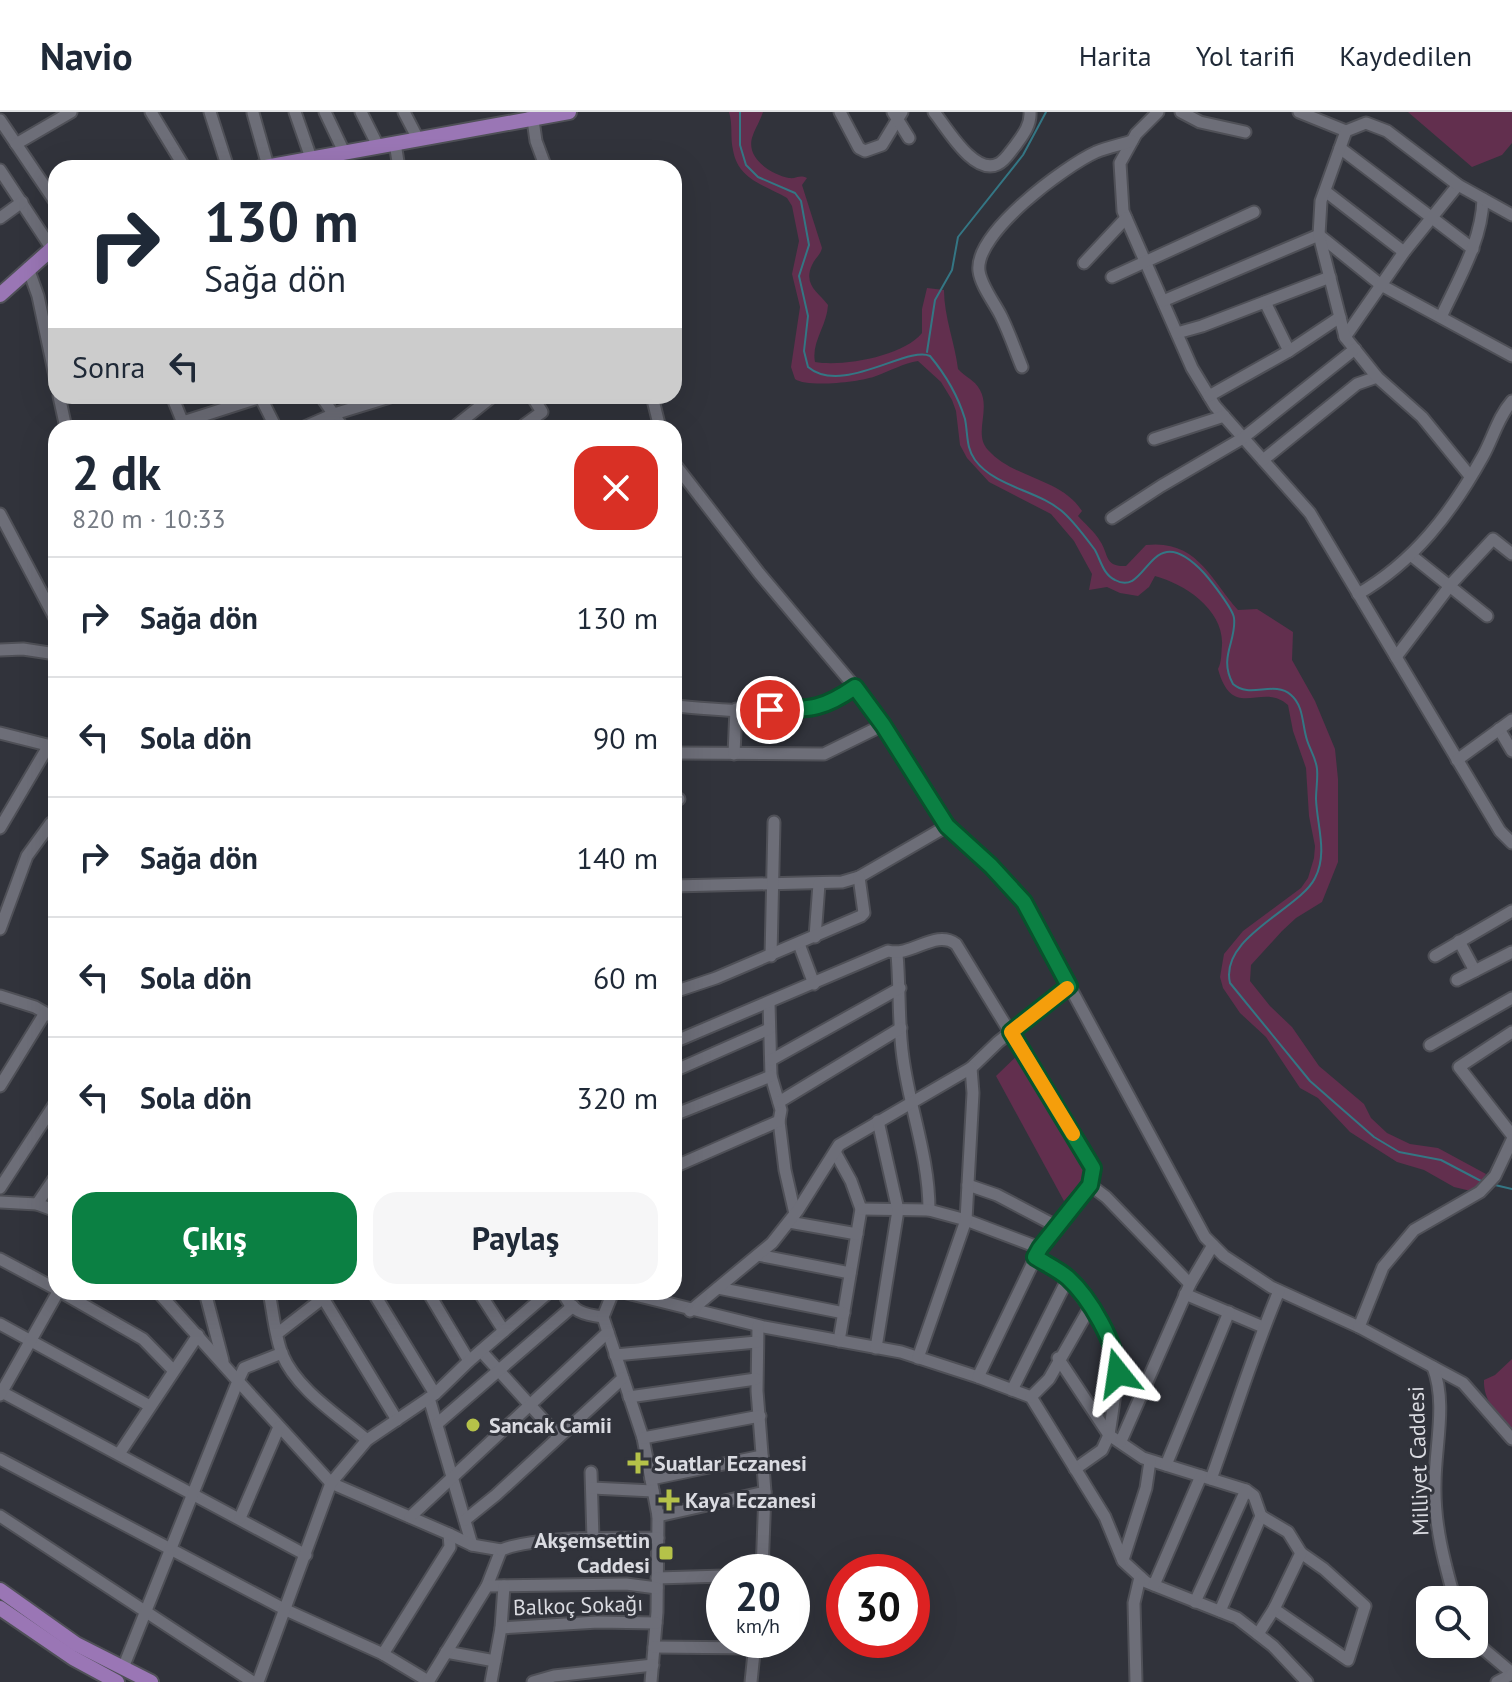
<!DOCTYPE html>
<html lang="tr">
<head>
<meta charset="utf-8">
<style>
  :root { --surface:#fff; --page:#f6f6f7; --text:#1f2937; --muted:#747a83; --line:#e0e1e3; --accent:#0b8043 }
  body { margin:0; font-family:"PT Sans",sans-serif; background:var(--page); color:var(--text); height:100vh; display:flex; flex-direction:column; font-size:30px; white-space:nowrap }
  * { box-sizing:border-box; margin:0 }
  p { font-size:26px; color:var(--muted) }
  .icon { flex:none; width:44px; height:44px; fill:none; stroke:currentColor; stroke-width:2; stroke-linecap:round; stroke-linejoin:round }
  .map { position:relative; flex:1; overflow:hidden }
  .sheet { position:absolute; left:48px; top:308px; width:634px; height:880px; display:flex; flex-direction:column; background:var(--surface); border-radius:24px; box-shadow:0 8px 32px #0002 }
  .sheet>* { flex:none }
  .hud { position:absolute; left:48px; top:48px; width:634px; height:244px; border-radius:24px; box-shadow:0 8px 32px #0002; background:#fff; color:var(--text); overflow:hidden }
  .controls { position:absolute; left:1416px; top:1474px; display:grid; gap:16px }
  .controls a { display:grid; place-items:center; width:72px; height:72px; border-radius:16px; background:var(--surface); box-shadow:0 8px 32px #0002; font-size:40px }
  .speed { position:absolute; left:706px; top:1442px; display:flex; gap:16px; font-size:40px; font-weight:700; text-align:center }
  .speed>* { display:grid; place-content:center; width:104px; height:104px; border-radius:50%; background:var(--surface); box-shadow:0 8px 32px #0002; line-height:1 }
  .speed small { font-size:20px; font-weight:400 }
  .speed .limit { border:12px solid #d22; background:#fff; color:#111 }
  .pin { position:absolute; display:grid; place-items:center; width:68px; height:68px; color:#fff; margin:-34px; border:4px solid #fff; border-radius:50%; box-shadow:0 2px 8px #0007 }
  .me { position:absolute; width:88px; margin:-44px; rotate:345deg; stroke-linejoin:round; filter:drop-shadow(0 0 6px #0008) }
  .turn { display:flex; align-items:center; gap:28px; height:168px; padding:0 24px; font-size:36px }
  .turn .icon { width:104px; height:104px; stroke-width:2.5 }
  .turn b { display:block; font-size:56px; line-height:68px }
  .then { display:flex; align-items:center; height:76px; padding:0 24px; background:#0003; gap:16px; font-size:30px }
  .round { display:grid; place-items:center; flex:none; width:84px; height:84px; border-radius:24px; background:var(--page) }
  .overview { display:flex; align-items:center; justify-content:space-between; height:136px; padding:0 24px }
  h1 { font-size:48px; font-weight:700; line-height:60px }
  .cta { display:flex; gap:16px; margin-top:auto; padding:16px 24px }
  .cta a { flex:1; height:92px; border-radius:24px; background:var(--accent); color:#fff; font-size:32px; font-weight:700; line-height:92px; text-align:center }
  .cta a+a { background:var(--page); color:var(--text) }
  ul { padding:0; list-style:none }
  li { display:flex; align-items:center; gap:24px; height:120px; padding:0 24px; border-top:2px solid var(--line) }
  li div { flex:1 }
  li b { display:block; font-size:30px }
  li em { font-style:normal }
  header { display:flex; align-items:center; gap:48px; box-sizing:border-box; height:112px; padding:0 40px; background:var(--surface); border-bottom:2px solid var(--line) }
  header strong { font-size:38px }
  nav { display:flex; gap:44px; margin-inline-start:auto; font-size:28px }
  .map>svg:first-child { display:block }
  .green { fill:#622f4e }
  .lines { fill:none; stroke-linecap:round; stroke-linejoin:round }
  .stream { stroke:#347684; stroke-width:2 }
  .minor-casing { stroke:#4f5057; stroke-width:15 }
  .major-casing { stroke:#4f5057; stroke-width:18 }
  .minor { stroke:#6d6e78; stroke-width:11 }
  .major { stroke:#9a76b5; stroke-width:14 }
  .route-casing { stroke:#07532c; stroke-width:20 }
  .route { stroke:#0b8043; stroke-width:14 }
  .slow { stroke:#f59e0b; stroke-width:14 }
  .poi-dot { fill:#b5c249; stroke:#31333b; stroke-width:3 }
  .labels { text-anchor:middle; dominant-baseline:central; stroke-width:6; stroke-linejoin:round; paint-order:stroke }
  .poi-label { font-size:22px; font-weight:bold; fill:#dadbe1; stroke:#31333b; text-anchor:start }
  .street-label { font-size:22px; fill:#dadbe1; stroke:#31333b }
</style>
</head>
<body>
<header>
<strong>Navio</strong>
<nav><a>Harita</a><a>Yol tarifi</a><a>Kaydedilen</a></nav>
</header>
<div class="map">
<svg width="1512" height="1570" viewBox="0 0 1512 1570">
  <rect width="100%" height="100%" fill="#31333b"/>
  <g class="green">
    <path d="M729 0H763C760 9 756 15 753 23 744 45 770 62 789 66 797 67 799 62 807 66L802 73 822 136C820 144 815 146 812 153 803 173 818 180 828 193 827 214 811 230 815 250 843 255 904 244 922 221V197L927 176 944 178C944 205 955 231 958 257 966 266 974 267 980 278 991 298 973 322 988 338 1014 367 1061 366 1082 399L1078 404C1085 412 1095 420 1100 429 1109 442 1104 455 1126 454L1146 433C1197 427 1211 468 1238 498L1257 497 1293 520 1292 548 1315 589 1335 637 1338 667V750L1322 790 1296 806 1282 819 1251 853 1250 869 1270 894 1292 915 1319 954 1364 992 1371 1006 1387 1021 1410 1032 1438 1036 1486 1062 1475 1080 1454 1075 1424 1058 1397 1050 1350 1020 1318 986 1300 976 1266 925 1240 901 1223 876 1220 865 1224 842 1243 819 1301 776 1308 766 1314 746 1315 734 1309 704 1306 656 1293 619 1288 593C1262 569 1233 611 1218 557 1222 549 1221 542 1222 533 1224 498 1185 472 1155 464L1149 475 1138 484 1120 481 1107 475 1089 478 1092 462 1074 429 1051 402 989 370 967 346 960 333 956 299 952 288 941 270 918 249C904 251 890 259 876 264 861 270 807 276 795 267L791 255 800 195 792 162 799 129 792 94 787 86C765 73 738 68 733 38 730 25 733 13 729 0Z"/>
    <polygon points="1408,0 1512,0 1512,31 1502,43 1472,55"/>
    <polygon points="1022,939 1088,1063 1064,1089 996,964"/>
    <path d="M1512 1247V1316C1497 1304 1483 1288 1484 1268L1495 1263Z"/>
  </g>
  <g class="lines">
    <g class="stream">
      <path d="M740 0V33L746 53 758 65 795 81 801 89 809 133 799 164 808 204 804 239 808 255C842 284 908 233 930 244 945 262 958 284 965 307 968 322 966 336 975 348 996 376 1039 378 1064 401 1075 411 1086 426 1095 438 1101 449 1103 462 1115 468 1149 487 1148 402 1204 461 1211 469 1233 497 1234 506 1237 529 1218 545 1233 572 1250 587 1274 568 1291 583 1304 594 1302 613 1307 628 1310 638 1316 646 1317 657 1318 667 1316 677 1316 687 1317 714 1328 741 1315 766 1300 797 1219 825 1230 871L1310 969 1374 1025 1399 1040 1441 1048 1481 1069"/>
      <polyline points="927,240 935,188 952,158 958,125 1023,43 1046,0"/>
      <polyline points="1495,1073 1512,1077"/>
    </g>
    <g class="minor-casing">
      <g id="minor">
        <polyline points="151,0 185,56"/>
        <polyline points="210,0 228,56"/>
        <polyline points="295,0 311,46"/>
        <polyline points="325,0 344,40"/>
        <polyline points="361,0 378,34"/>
        <polyline points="404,0 418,27"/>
        <polyline points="840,0 859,36 865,39 882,33 902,0"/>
        <polyline points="893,0 909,26"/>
        <path d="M934 0C947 16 974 64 998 52 1005 49 1010 40 1015 34 1023 23 1031 13 1030 0"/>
        <polyline points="1158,0 1136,22 1120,51 1123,99 1192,256 1215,294 1310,401 1500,719 1512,731"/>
        <polyline points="1181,0 1200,10 1245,20"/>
        <polyline points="1299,0 1346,19"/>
        <polyline points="253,1 268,54"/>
        <polyline points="532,1 536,29 546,56"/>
        <polyline points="0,8 56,91"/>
        <polyline points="395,31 399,56"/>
        <polyline points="16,32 71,0"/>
        <polyline points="1340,36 1473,137"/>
        <polyline points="0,58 52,137"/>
        <polyline points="1325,79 1404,140"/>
        <polyline points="0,106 22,90"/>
        <polyline points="1084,151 1126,106"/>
        <polyline points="28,156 38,184 56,269"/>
        <polyline points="1112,165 1254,100"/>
        <polyline points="1163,189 1319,123 1381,173 1512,244"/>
        <polyline points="1265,190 1289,239"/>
        <path d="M1441 205C1458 168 1482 129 1483 87"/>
        <polyline points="1177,221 1202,214 1330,165"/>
        <polyline points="1345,225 1404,140 1458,73"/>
        <path d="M1022 255C1015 238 1009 220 1001 204 994 190 981 174 979 159 974 121 1065 54 1096 40 1108 35 1120 33 1132 29"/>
        <polyline points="59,284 66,316"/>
        <polyline points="172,284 185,316"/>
        <polyline points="260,284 276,316"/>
        <polyline points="321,284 343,316"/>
        <polyline points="652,284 660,316"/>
        <polyline points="1209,284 1289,239 1340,205"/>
        <polyline points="183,310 264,284"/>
        <polyline points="302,316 334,302 393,284"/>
        <polyline points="453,316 493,284"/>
        <polyline points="520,316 542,300 532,284"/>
        <polyline points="1154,327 1224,304"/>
        <polyline points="1263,348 1357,272 1377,265"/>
        <polyline points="674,351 759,461 855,575 883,613 947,714 991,754 1024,790 1205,1125 1224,1144 1271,1175 1359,1215 1463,1271 1512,1327"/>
        <polyline points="1470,364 1422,305 1377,265 1345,225 1319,123 1321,89 1346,19 1366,11 1387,19 1458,73 1512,103"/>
        <polyline points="0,402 56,508"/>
        <polyline points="1112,406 1161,374 1243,326 1355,237"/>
        <polyline points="1412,444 1487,504"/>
        <path d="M1358 482C1414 450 1452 400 1483 344 1493 326 1498 305 1512 289"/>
        <polyline points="0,538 23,537 56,542"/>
        <polyline points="1396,545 1452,471 1493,427 1512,442"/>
        <path d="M674 594C713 597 794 606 829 592 838 588 847 580 855 575"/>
        <polyline points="1499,617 1512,639"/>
        <polyline points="0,621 55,635"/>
        <polyline points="674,641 824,642 883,613"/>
        <polyline points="734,642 736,597"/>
        <polyline points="1457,648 1512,608"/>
        <polyline points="674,687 679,687"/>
        <polyline points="0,716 49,633"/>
        <polyline points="674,774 842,770 859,765 947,714"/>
        <polyline points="0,817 27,744 51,711 56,709"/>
        <polyline points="815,825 819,772"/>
        <polyline points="1459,829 1475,859"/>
        <polyline points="799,832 814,872"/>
        <path d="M897 842C900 876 898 912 903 946 910 998 929 1045 929 1098"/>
        <polyline points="771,844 774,710"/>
        <polyline points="1435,844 1512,799"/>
        <polyline points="1457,868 1512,840"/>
        <polyline points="674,880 716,866 861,804 864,801 859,765"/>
        <polyline points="0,884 35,895 56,907"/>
        <polyline points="769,891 771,964 781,998 779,1009 785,1058 795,1102"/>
        <polyline points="1512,920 1459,955 1512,1023"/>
        <path d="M674 930 888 839C912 845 935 817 956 832L1093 1056 1090 1073"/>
        <polyline points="1430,933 1512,886"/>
        <polyline points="771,948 900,876"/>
        <polyline points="971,956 998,930 1069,874"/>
        <polyline points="674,959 769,917"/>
        <polyline points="0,974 45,901"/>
        <polyline points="779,990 901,916"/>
        <polyline points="674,1003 771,964"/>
        <polyline points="835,1040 851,1069 861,1097 839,1229"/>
        <polyline points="674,1055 779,1009"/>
        <polyline points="968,1073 997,1083 1056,1114"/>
        <polyline points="0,1076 56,990"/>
        <polyline points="0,1090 37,1092 56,1099"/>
        <polyline points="37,1092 56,1064"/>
        <polyline points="861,1097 929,1098 966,1108 1040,1136"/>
        <polyline points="789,1110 857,1122"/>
        <polyline points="758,1143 850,1161"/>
        <polyline points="1035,1145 1068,1166 1102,1212 1117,1244 1118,1261 1109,1323 1102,1338 1075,1357"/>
        <polyline points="0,1147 56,1177"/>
        <polyline points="718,1176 844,1201"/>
        <polyline points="61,1180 143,1227 173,1258"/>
        <polyline points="205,1180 223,1249"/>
        <path d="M269 1180C273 1200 275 1224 282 1242 297 1278 338 1303 367 1328"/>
        <polyline points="373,1180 435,1282"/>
        <polyline points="428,1180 469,1249"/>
        <polyline points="479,1180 504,1219"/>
        <path d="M564 1180C569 1199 585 1203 603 1205"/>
        <polyline points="613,1180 603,1205 643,1326 658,1404 657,1500 651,1570"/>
        <polyline points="623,1180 764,1215 901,1240 978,1265 1031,1285 1105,1405 1123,1449 1146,1470 1237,1506 1273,1534 1307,1570"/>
        <polyline points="1185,1182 1263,1215"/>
        <polyline points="323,1186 397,1308"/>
        <polyline points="690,1199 772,1131 798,1098 839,1033 971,956 973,981 966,1108 918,1246"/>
        <polyline points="0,1212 150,1294"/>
        <polyline points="758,1214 757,1279 765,1380 762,1460"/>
        <polyline points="1359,1215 1383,1155 1414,1118 1480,1080 1495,1064 1512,1028"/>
        <polyline points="278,1221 331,1180"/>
        <polyline points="876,1236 898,1098 878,1009"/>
        <polyline points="481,1239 558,1324"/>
        <polyline points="282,1241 244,1256 238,1269 331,1371 449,1422 450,1435 383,1542"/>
        <polyline points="615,1243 757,1230"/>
        <polyline points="1058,1246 1109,1323 1143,1346 1246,1378 1254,1384 1261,1404 1220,1499"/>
        <path d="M1433 1255C1447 1291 1435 1334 1435 1372 1434 1412 1444 1450 1455 1488"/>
        <polyline points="978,1265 1040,1136 1090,1073 1106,1085 1190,1172"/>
        <polyline points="1012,1278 1068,1166"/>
        <polyline points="0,1279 306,1443"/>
        <polyline points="0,1283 58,1180"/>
        <polyline points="629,1285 756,1267"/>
        <polyline points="1031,1285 1049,1267 1090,1195"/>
        <polyline points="429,1286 472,1433"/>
        <polyline points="438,1311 573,1194"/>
        <polyline points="643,1326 760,1304"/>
        <polyline points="1121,1329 1190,1172 1213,1133"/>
        <polyline points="119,1342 198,1223"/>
        <polyline points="0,1347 286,1498 383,1542 428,1569"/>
        <polyline points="1166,1353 1229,1200"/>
        <polyline points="591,1360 593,1427"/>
        <polyline points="651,1367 762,1344"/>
        <path d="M1211 1367C1234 1304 1253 1240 1279 1179"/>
        <polyline points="592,1376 653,1379"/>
        <polyline points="0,1404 253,1570"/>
        <polyline points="658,1404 765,1380"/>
        <polyline points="1261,1404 1288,1420 1301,1441 1324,1457 1365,1494 1348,1548 1274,1497"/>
        <polyline points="410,1405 608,1220"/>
        <polyline points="240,1406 279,1315"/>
        <polyline points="465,1408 496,1383 623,1266"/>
        <polyline points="449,1422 472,1433 501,1438 487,1474"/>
        <path d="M501 1438C539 1423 615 1427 658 1426"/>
        <polyline points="1123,1448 1146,1376 1150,1349"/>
        <polyline points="657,1466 724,1464"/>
        <polyline points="1154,1473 1201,1364"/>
        <polyline points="1195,1490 1246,1378"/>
        <polyline points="501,1516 598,1510 656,1511"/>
        <polyline points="1258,1522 1274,1497 1301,1441"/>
        <polyline points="1474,1529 1512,1561"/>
        <polyline points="654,1535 755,1536"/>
        <polyline points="446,1540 495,1549"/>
        <polyline points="123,1556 238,1269 158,1180"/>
        <polyline points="258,1570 331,1371 367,1328 435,1282 469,1249 549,1180"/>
        <polyline points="428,1570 487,1474 626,1472 657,1476"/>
        <polyline points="491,1570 501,1516 504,1474"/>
        <polyline points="533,1570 554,1564 653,1553"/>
        <polyline points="751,1570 755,1531"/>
        <polyline points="1136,1570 1134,1491 1140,1465"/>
        <polyline points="1497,1570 1512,1562"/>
      </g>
    </g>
    <g class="major-casing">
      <g id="major">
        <polyline points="260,56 569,0"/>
        <polyline points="0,183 56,133"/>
        <polyline points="0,1478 76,1532 151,1570"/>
        <polyline points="0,1496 73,1546 117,1570"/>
      </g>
    </g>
    <use href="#minor" class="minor"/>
    <use href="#major" class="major"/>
  </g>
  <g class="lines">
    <g class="route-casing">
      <path id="route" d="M770 598C810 597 822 598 855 575L883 613 947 714 991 754 1024 790 1069 874 1011 920 1093 1056 1090 1073 1040 1136 1035 1145C1046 1152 1059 1158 1068 1166 1090 1186 1116 1231 1118 1261"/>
    </g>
    <use href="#route" class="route"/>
    <polyline class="slow" points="1067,876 1011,920 1073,1022"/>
  </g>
  <g class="poi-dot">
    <circle cx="473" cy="1313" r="8"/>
    <path d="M634 1339h8v8h8v8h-8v8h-8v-8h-8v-8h8z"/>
    <path d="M665 1376h8v8h8v8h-8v8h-8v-8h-8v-8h8z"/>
    <rect x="658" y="1433" width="16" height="16" rx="4"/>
  </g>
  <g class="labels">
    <g class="poi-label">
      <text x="489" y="1313">Sancak Camii</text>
      <text x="654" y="1351">Suatlar Eczanesi</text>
      <text x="685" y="1388">Kaya Eczanesi</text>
      <text x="650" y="1428" text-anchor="end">Akşemsettin<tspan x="650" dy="25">Caddesi</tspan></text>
    </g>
    <g class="street-label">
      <text transform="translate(1418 1349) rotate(-92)">Milliyet Caddesi</text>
      <text transform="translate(578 1493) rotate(-2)">Balkoç Sokağı</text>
    </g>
  </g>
</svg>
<div class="controls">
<a><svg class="icon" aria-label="search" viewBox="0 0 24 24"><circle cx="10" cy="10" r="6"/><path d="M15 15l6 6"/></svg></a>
</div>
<div class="speed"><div>20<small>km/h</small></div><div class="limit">30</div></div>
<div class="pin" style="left:770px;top:598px;background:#d93025"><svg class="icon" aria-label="arrive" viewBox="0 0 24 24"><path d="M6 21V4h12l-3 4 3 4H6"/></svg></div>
<svg class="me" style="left:1118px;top:1261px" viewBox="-20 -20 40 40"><path d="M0-17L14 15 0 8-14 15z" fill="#0b8043" stroke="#fff" stroke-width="4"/></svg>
<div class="hud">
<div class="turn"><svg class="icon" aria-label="right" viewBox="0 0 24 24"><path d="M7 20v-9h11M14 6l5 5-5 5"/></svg><div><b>130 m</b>Sağa dön</div></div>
<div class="then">Sonra<svg class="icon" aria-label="left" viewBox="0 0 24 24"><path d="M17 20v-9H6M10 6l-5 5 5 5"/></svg></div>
</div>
<section class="sheet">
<div class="overview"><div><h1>2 dk</h1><p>820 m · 10:33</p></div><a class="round" style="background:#d93025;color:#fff"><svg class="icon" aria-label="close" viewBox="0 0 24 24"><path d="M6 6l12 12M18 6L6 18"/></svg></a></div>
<ul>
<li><svg class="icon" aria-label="right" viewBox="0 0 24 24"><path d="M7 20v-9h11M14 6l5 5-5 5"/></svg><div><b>Sağa dön</b></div><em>130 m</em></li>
<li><svg class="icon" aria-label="left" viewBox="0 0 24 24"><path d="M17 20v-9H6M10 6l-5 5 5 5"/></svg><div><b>Sola dön</b></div><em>90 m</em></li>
<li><svg class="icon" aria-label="right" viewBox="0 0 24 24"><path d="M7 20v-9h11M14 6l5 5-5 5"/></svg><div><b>Sağa dön</b></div><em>140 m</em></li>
<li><svg class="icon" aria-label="left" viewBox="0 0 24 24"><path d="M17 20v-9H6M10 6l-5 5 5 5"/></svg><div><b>Sola dön</b></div><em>60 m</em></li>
<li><svg class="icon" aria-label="left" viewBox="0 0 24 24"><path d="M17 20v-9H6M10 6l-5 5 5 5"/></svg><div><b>Sola dön</b></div><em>320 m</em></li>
</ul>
<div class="cta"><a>Çıkış</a><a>Paylaş</a></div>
</section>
</div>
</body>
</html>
